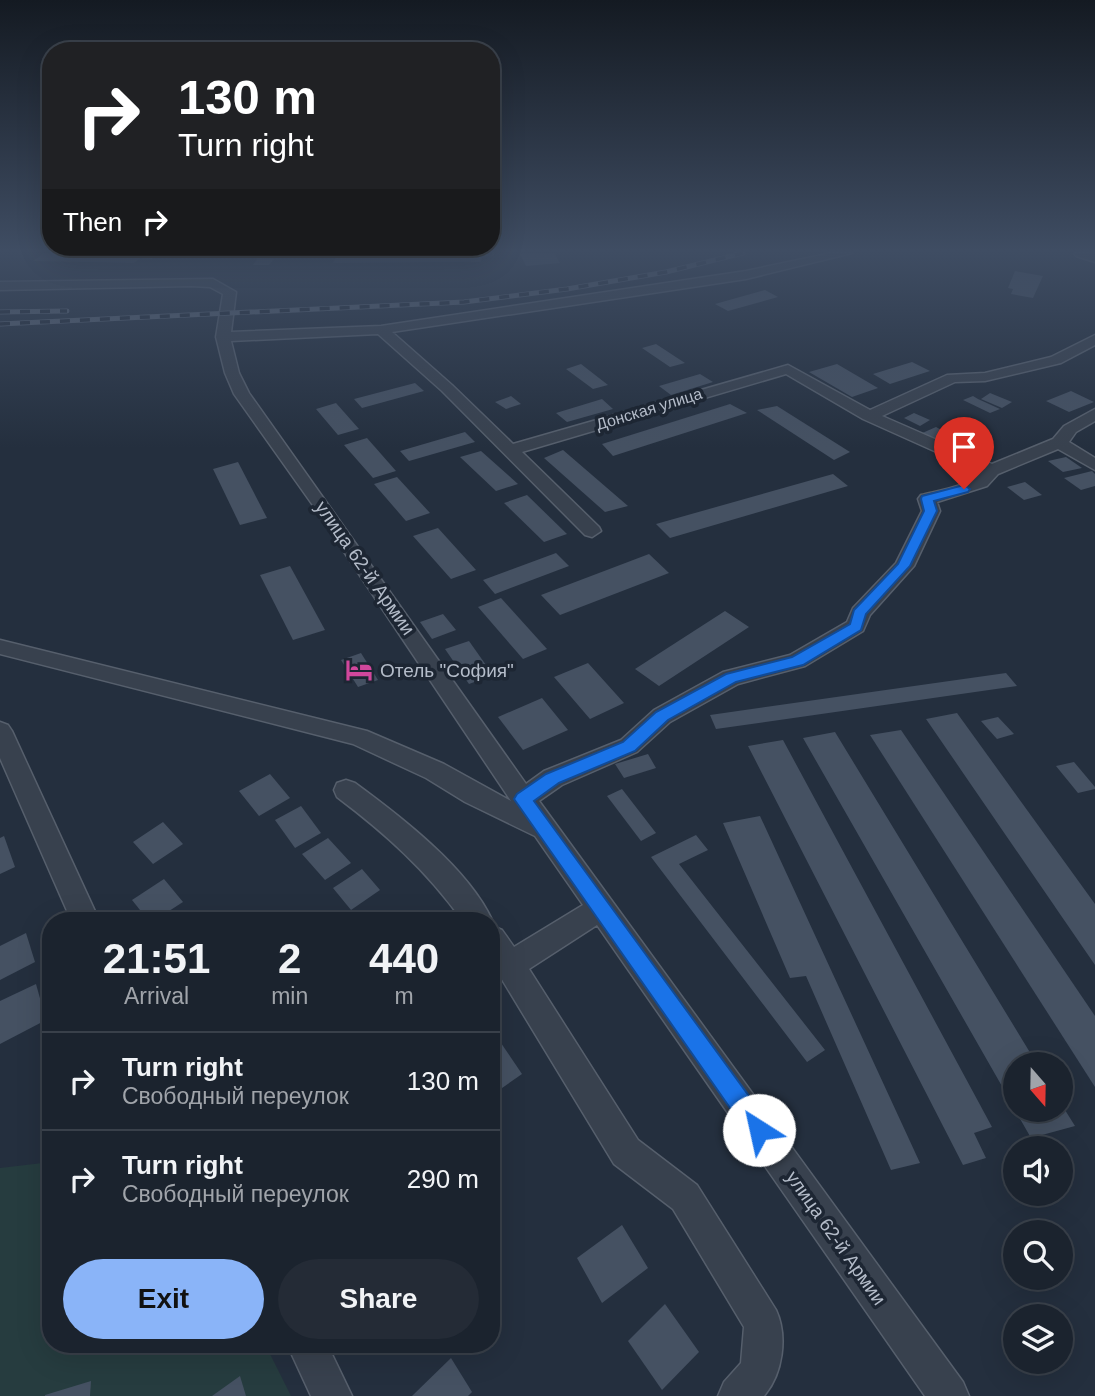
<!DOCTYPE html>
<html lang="en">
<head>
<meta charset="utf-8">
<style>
  :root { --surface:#1b232e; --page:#242b36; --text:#f1f3f6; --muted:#a0a4aa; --line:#39404a; --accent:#8ab4f8 }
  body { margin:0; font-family:Helvetica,sans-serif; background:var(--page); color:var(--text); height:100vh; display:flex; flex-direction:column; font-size:26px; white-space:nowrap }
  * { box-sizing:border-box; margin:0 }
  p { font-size:23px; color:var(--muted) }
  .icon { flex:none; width:38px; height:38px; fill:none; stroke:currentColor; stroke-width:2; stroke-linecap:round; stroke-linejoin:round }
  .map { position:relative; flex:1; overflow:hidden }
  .sheet { position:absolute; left:42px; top:912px; width:458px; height:441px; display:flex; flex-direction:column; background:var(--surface); border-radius:28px; box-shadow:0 7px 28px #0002,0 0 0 2px var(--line) }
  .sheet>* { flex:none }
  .guide { position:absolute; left:42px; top:42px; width:458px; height:214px; border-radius:28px; box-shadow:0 7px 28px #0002,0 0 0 2px var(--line); background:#202124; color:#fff; overflow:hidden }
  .needle { width:46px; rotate:160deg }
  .buttons { position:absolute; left:1003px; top:1052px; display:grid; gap:14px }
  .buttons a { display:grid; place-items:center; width:70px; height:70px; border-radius:50%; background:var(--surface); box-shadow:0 7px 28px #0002,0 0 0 2px var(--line); font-size:35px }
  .pin { position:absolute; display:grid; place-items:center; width:60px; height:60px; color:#fff; margin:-72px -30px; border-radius:50% 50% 50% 0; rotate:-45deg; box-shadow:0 0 7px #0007 }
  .pin .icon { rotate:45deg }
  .me { position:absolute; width:77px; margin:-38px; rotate:325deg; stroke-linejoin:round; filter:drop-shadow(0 0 5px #0008) }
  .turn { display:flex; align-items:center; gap:24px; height:147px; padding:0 21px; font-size:32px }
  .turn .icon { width:91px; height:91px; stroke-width:2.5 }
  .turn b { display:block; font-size:49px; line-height:60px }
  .then { display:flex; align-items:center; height:66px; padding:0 21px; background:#0003; gap:14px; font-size:26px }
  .eta { display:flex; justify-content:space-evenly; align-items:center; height:119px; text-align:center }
  .eta b { font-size:42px; font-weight:700; line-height:49px }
  .action { display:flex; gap:14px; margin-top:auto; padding:14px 21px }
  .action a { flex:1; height:80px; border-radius:42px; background:var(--accent); color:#111; font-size:28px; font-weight:700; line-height:80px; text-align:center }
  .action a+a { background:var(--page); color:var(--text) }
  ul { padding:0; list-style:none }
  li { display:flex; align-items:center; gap:21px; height:98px; padding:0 21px; border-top:2px solid var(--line) }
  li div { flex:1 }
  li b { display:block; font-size:26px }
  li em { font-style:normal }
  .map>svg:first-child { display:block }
  .green { fill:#263c3f }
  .building { fill:#455162 }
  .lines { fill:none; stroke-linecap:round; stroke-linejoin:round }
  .minor-casing { stroke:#565f6c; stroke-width:3 }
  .minor { fill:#38414e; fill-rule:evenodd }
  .rail-casing { stroke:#5a6575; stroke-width:5 }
  .rail { stroke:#1d2633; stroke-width:3.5; stroke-dasharray:10; stroke-linecap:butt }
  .route { fill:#1a73e8; stroke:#114b97; stroke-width:2 }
  .labels { text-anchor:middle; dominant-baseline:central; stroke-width:7; stroke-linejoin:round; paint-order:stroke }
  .far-street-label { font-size:16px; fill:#b4bcc9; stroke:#1d2633 }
  .street-label { font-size:19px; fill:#b4bcc9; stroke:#1d2633 }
  .poi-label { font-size:19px; fill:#b4bcc9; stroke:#1d2633; text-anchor:start }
</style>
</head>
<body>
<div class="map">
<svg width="1095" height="1396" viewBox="0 0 1095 1396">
  <rect width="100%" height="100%" fill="#242f3e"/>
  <polygon class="green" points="51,1162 51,1344 265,1344 291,1396 0,1396 0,1168"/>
  <g class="building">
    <polygon points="44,253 126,253 157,254 152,259 140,258 134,263 33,261"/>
    <polygon points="531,253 554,253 560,263 526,266 520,254"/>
    <polygon points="482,255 481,262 333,263 336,257"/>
    <polygon points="258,258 274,259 269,265 253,265"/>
    <polygon points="1015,271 1043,276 1033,298 1011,294 1013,289 1008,288"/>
    <polygon points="765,290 778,297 728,311 715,304"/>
    <polygon points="656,344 685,363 670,367 642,348"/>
    <polygon points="912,362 930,371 890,384 873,374"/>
    <polygon points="581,364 608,385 593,389 566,369"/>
    <polygon points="837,364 878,388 852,397 809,372"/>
    <polygon points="700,374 713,382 671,395 659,386"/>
    <polygon points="415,383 424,391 362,408 354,399"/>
    <polygon points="1071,391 1094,402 1069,412 1046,401"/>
    <polygon points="990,393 1012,402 1002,408 981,399"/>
    <polygon points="511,396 521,404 506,409 495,402"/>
    <polygon points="973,396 978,399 1000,409 990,413 963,400"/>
    <polygon points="602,399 613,409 567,422 556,413"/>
    <polygon points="336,403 359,429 338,435 316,409"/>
    <polygon points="730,404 747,413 613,456 602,444"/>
    <polygon points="777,406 850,452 834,460 757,410"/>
    <polygon points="914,413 930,420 920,426 904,418"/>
    <polygon points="936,427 953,436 938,443 920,434"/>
    <polygon points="465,432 475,442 409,461 400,451"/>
    <polygon points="367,438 396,471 373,478 344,445"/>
    <polygon points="563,450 628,506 605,512 544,458"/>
    <polygon points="481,451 518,484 496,491 460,457"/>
    <polygon points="1066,457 1082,468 1063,472 1048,461"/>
    <polygon points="238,462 267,518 240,525 213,469"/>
    <polygon points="1092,471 1095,474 1095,486 1081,490 1064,478"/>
    <polygon points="833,474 848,486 670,538 656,524"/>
    <polygon points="397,477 430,513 406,521 374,484"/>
    <polygon points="1025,482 1042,495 1024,500 1007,487"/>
    <polygon points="527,495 567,534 544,542 504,503"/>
    <polygon points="438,528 476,570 451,579 413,536"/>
    <polygon points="556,553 569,566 495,594 483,580"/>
    <polygon points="649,554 669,573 560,615 541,595"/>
    <polygon points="290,566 325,630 293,640 260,575"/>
    <polygon points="501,598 547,649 523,659 478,607"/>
    <polygon points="725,611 749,627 659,686 635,669"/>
    <polygon points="443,614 456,630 432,639 420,622"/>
    <polygon points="469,641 493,675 469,684 445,649"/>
    <polygon points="361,653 378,680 358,687 341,660"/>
    <polygon points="588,663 624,703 590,719 554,677"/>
    <polygon points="1006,673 1017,686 716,729 710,715"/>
    <polygon points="542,698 568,730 523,750 498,717"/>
    <polygon points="957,713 1095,904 1095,965 926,719"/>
    <polygon points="998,717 1014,734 997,739 981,721"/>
    <polygon points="901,730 1095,1016 1095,1087 870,735"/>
    <polygon points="835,732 1037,1064 1015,1064 1015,1109 803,738"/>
    <polygon points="783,740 992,1127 974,1133 986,1158 963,1165 748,746"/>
    <polygon points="648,754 656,768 624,778 615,764"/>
    <polygon points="1074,762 1095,787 1095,789 1078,793 1056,766"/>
    <polygon points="270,774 290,798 259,816 239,791"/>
    <polygon points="622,789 656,833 641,841 607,796"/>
    <polygon points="301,806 321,833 295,848 275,820"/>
    <polygon points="760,816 920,1163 891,1170 806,976 790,978 723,823"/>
    <polygon points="163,822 183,844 153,864 133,842"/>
    <polygon points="696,835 708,850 679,864 825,1050 807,1062 651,857"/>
    <polygon points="4,836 15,867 0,874 0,838"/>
    <polygon points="328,838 351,863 325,880 302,854"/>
    <polygon points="362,869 380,890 351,910 333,888"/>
    <polygon points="164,879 183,902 155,920 148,920 132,900"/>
    <polygon points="26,933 35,962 0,980 0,946"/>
    <polygon points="36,984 46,1020 0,1044 0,1001"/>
    <polygon points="501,1043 522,1074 492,1095 492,1049"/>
    <polygon points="1060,1102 1075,1126 1031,1138 1015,1110 1060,1110"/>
    <polygon points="622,1225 648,1268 602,1303 577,1258"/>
    <polygon points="665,1304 699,1352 662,1390 628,1341"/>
    <polygon points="451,1358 472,1392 468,1396 412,1396"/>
    <polygon points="240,1376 246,1396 212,1396"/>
    <polygon points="91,1381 90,1396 45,1396 45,1395"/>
  </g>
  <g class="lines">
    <g class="minor-casing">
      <g id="minor">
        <path d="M831 253H852L746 279 392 332 452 385 513 444 788 365 870 410 947 375 985 373 1051 357 1095 335V345L1061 363 985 381 955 382 882 416 992 464 1053 439 1064 426 1095 409V421L1076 432 1069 442 1095 458V470L1058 449 998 474 987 486 937 502 940 511 914 566 870 615 863 631 805 666 738 684 670 722 637 752 562 785 539 801 963 1382 969 1396H925L597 925 529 969 638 1140 697 1185 776 1310C788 1336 783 1374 764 1396H718L724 1382 741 1363 744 1327 673 1209 614 1164 492 963V926L502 930 514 947 583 905 535 836 465 802 426 778 353 744 0 654V640L367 731 444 764 511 801 312 504 234 394 225 373 216 337 223 294 210 287 191 286 0 290V282L213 279 236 292 231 332 381 326 746 271ZM378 334 442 391 585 535 592 537 601 531 599 527 522 452 786 374 863 419 981 472C967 487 941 490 921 495L918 499 922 511 896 563 853 608 847 622 790 655 723 672 654 710 621 740 544 771 526 784 249 393 239 373 231 341Z"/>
        <polygon points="1074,253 1095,254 1095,262 1076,256"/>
        <polygon points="0,722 8,725 12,731 99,920 71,920 0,758"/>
        <path d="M346 780 355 783C400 816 468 868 492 920V921L462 920C426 870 386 834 337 797L334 790 337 783Z"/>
        <polygon points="287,1344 327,1344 352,1396 311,1396"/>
      </g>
    </g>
    <use href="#minor" class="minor"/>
    <g class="rail-casing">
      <g id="rail">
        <polyline points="287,253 492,253"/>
        <polyline points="247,255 294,254"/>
        <polyline points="0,312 67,311"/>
        <polyline points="0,324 464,302 567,289 666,272 743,253"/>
      </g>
    </g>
    <use href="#rail" class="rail"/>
  </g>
  <linearGradient id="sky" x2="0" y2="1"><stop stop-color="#141a22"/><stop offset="0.56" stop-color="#3f4d63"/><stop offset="1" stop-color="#3f4d63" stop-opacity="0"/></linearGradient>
  <rect width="1095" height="448" fill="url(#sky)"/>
  <polygon class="route" points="964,485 970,489 968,492 934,501 937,511 910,566 866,614 861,630 803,665 736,682 668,720 635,751 559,783 534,801 768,1122 771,1130 768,1138 759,1141 751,1138 514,799 517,794 546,774 623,742 656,712 726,674 792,657 850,624 854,610 898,564 924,511 921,499 922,496"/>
  <defs>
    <g id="hotel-bare" transform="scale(2.1)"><path d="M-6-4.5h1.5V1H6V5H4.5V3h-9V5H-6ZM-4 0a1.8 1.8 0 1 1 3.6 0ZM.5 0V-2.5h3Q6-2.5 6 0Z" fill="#d1479c" stroke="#1d2633" stroke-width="2.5" paint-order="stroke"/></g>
  </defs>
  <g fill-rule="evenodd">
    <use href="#hotel-bare" x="359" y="670"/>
  </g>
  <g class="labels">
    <g class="far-street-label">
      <text transform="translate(649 409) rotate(-17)">Донская улица</text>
    </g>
    <g class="street-label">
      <text transform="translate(365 568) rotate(55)">улица 62-й Армии</text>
      <text transform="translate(836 1238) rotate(55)">улица 62-й Армии</text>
    </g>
    <g class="poi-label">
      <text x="380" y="670">Отель "София"</text>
    </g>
  </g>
</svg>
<div class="buttons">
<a><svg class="needle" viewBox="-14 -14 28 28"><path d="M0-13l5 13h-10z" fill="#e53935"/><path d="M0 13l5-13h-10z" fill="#a0a4aa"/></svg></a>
<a><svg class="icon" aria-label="sound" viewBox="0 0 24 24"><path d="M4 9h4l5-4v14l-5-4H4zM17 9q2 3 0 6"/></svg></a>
<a><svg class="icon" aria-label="search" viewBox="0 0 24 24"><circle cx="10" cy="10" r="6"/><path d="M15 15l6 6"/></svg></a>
<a><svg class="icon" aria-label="layers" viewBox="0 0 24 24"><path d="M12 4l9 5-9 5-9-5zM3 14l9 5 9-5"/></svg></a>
</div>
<div class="pin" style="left:964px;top:489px;background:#d93025"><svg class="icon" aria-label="arrive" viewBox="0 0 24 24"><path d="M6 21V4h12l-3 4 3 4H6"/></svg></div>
<svg class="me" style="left:759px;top:1130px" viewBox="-20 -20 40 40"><circle r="19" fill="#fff"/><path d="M0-13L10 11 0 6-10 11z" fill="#1a73e8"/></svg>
<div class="guide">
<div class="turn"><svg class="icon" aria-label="right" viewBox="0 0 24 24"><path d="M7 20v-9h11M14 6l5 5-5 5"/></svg><div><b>130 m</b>Turn right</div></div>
<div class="then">Then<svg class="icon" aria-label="right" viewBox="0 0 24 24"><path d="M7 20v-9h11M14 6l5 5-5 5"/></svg></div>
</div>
<section class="sheet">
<div class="eta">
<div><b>21:51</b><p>Arrival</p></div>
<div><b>2</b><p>min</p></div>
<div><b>440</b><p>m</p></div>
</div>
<ul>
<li><svg class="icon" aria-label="right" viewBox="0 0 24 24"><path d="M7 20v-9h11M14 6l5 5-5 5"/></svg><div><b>Turn right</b><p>Свободный переулок</p></div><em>130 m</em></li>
<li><svg class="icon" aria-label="right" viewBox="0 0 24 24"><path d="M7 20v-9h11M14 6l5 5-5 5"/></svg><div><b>Turn right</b><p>Свободный переулок</p></div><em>290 m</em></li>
</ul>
<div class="action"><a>Exit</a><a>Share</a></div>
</section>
</div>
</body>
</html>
